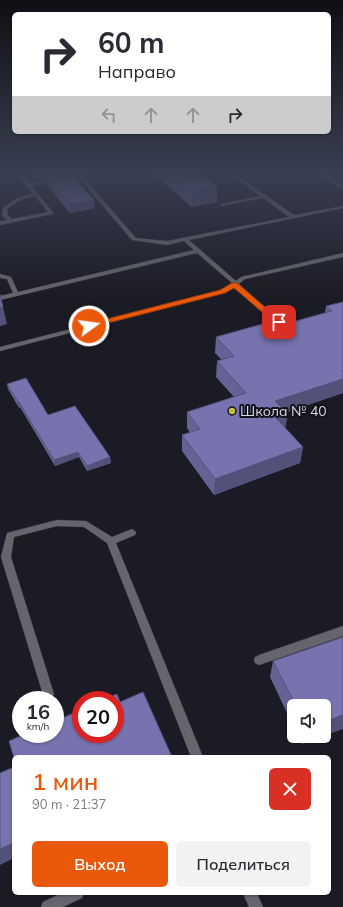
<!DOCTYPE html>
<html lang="ru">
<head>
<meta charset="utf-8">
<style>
  :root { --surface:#fff; --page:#f2f2f3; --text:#2b2b33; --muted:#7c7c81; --accent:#ea580c }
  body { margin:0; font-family:Mulish,sans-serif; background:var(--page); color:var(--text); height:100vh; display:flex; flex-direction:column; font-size:15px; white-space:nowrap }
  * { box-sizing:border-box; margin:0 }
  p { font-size:13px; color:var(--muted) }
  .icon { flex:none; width:22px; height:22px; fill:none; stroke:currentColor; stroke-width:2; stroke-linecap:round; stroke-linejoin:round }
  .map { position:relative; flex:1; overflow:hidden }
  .drawer { position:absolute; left:12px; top:755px; width:319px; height:140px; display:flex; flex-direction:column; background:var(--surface); border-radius:6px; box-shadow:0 1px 3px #0004 }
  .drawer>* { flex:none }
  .guide { position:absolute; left:12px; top:12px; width:319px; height:122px; border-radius:6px; box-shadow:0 1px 3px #0004; background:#fff; color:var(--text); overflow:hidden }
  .tools { position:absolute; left:287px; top:699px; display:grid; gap:8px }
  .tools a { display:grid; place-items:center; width:44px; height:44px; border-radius:6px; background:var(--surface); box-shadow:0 1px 3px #0004; font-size:20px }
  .speed { position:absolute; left:12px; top:691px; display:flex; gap:8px; font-size:20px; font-weight:700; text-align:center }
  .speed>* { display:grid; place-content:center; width:52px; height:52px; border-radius:50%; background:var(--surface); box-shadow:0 1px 3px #0004; line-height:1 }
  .speed small { font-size:10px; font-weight:400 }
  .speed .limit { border:6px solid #d22; background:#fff; color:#111 }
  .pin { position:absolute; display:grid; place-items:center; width:34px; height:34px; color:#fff; margin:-17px; border-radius:8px; box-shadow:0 2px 6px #0006 }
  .me { position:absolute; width:44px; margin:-22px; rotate:76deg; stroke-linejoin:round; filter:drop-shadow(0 0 3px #0008) }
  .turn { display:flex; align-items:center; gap:14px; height:84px; padding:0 20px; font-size:18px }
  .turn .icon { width:52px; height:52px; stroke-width:2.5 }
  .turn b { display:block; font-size:28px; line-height:34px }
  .lanes { display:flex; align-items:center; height:38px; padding:0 20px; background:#0003; justify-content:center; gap:20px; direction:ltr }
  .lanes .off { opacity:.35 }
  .round { display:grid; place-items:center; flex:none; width:42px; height:42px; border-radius:6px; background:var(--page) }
  .overview { display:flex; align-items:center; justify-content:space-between; height:68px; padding:0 20px }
  h1 { font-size:24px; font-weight:600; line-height:30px; color:var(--accent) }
  .cta { display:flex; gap:8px; margin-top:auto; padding:8px 20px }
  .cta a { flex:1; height:46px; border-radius:6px; background:var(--accent); color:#fff; font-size:16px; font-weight:600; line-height:46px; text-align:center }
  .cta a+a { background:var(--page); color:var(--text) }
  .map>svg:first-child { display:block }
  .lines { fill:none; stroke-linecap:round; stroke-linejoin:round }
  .service-casing { stroke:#35353f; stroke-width:1 }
  .service { fill:#65656b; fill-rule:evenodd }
  .wall { fill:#656396 }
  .shaded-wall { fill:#53507a }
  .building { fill:#7673ae; stroke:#53507a }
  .route { fill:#ea580c; stroke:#983908 }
  .poi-dot { fill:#c4bc3d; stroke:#12121c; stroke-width:1.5 }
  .labels { text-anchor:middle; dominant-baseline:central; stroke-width:4; stroke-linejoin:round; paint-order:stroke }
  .poi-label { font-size:14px; fill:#d7d7df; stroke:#12121c; text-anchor:start }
</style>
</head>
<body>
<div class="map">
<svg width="343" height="907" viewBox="0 0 343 907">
  <rect width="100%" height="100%" fill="#1b1b25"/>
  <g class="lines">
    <g class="service-casing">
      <g id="service">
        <path d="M13 171H17L29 183 57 179V181L31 186 53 212V214L0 225V221L7 220 2 215 3 208 17 198 33 194ZM35 196 48 212 12 219 8 215 7 209C15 202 24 198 35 196Z"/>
        <polygon points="73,171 77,171 80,174 105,171 103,172 82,176 136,238 167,241 289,217 263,198 221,206 221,204 260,196 228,172 211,175 209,174 222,171 231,171 294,215 343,206 343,208 189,240 236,281 241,277 343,253 343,257 245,279 239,284 281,321 281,323 277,323 235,286 225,293 0,351 0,347 221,291 232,283 197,253 0,300 0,296 13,293 7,279 0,278 0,274 11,277 18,292 194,250 184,241 167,245 132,240 78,177 73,177 73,175 76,175"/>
        <polygon points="317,171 321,171 321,172 343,186 343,189 316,173"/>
        <polygon points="57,520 86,521 112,537 132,529 135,531 136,533 135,535 116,543 203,757 191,757 107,543 84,527 57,526 14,537 11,557 54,694 52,698 48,699 44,698 1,557 7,533"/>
        <polygon points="343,626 343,636 259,665 255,663 254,660 255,657 259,655"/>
        <polygon points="62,893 84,893 82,898 63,907 41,907 43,902"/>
        <polygon points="243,893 257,893 263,907 249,907"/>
      </g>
    </g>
    <use href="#service" class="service"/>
  </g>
  <g class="wall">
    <polygon points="27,171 65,171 65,173 95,208 70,213 47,185 46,179 35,180"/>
    <polygon points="150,171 196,171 217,187 217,202 192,207"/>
    <polygon points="343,302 343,393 286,412 285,428 303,447 300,463 214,495 182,451 182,435 190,433 187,428 187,412 234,397 216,377 217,361 222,360 215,353 216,337 289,323 325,313 326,306"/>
    <polygon points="7,384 48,415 110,457 111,463 87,471 79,457 55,466 20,407 19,408 8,389"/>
    <polygon points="273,661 324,706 294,706 294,728 270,677"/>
    <polygon points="298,736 324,736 302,744"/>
  </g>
  <g class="shaded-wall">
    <polygon points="34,171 65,171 65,175 45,176 46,179 35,180"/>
    <polygon points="217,187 217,202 192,207 192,192"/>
    <polygon points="94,200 95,208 70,213 69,204"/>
    <polygon points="3,307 7,324 0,326 0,308"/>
    <polygon points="343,370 343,393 273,417 275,401"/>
    <polygon points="18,402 19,402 20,407 19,408"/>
    <polygon points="288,414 285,430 276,418"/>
    <polygon points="303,447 300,463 214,495 215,479"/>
    <polygon points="78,452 79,457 55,466 54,460"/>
    <polygon points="110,457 111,463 87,471 87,466"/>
    <polygon points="343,715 343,729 324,736 324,722"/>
    <polygon points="305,736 324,736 302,744"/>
    <polygon points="14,843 14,858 0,865 0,849"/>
  </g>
  <g class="building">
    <polygon points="166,171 196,171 217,187 192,192"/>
    <polygon points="69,172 94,200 69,204 45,176"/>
    <polygon points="0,294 3,307 0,308"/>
    <polygon points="343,302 343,370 342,371 343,372 343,379 275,401 288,414 276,418 303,447 215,479 182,435 200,429 187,412 246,393 217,361 234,356 216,337 284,318 289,323 332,311 326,306"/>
    <polygon points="26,378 48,415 75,406 110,457 87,466 78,452 54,460 19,402 18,402 7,384"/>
    <polygon points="343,637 343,715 324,722 324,706 296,706 273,661"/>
    <polygon points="143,692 172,757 14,757 14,758 9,741 25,734 55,734 55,721 81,710 81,734 115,734 115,700 103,700 117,694 120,702"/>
    <polygon points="14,767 14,843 0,849 0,773"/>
  </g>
  <linearGradient id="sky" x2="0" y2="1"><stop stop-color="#0f0f14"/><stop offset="0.58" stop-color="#393f51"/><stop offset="1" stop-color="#393f51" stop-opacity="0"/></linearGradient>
  <rect width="343" height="297" fill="url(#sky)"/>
  <polygon class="route" points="232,283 237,283 281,321 281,324 276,324 234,288 225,293 92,327 89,328 86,326 87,324 220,290"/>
  <circle class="poi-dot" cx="232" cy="411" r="4"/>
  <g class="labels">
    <g class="poi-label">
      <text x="240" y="411">Школа № 40</text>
    </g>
  </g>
</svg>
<div class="tools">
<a><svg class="icon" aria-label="sound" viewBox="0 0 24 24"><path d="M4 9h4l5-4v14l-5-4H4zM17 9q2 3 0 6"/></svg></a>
</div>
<div class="speed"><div>16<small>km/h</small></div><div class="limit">20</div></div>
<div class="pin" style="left:279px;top:322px;background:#d93025"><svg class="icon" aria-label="arrive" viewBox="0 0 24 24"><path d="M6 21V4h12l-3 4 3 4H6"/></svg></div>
<svg class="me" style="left:89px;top:326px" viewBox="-20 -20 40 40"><circle r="17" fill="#ea580c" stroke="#fff" stroke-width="3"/><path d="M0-11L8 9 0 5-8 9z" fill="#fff"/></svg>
<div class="guide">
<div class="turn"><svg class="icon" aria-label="right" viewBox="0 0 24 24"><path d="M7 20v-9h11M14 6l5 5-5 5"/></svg><div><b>60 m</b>Направо</div></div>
<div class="lanes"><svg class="icon off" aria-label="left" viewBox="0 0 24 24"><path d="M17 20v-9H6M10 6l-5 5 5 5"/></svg><svg class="icon off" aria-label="ahead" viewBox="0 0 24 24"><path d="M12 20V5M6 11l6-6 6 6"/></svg><svg class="icon off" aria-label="ahead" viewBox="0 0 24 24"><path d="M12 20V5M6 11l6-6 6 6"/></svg><svg class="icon" aria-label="right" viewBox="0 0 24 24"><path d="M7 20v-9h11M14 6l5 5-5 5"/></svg></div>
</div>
<section class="drawer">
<div class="overview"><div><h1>1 мин</h1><p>90 m · 21:37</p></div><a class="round" style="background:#d93025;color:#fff"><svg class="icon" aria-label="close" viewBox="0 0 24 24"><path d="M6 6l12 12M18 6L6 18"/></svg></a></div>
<div class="cta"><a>Выход</a><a>Поделиться</a></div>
</section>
</div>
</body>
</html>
